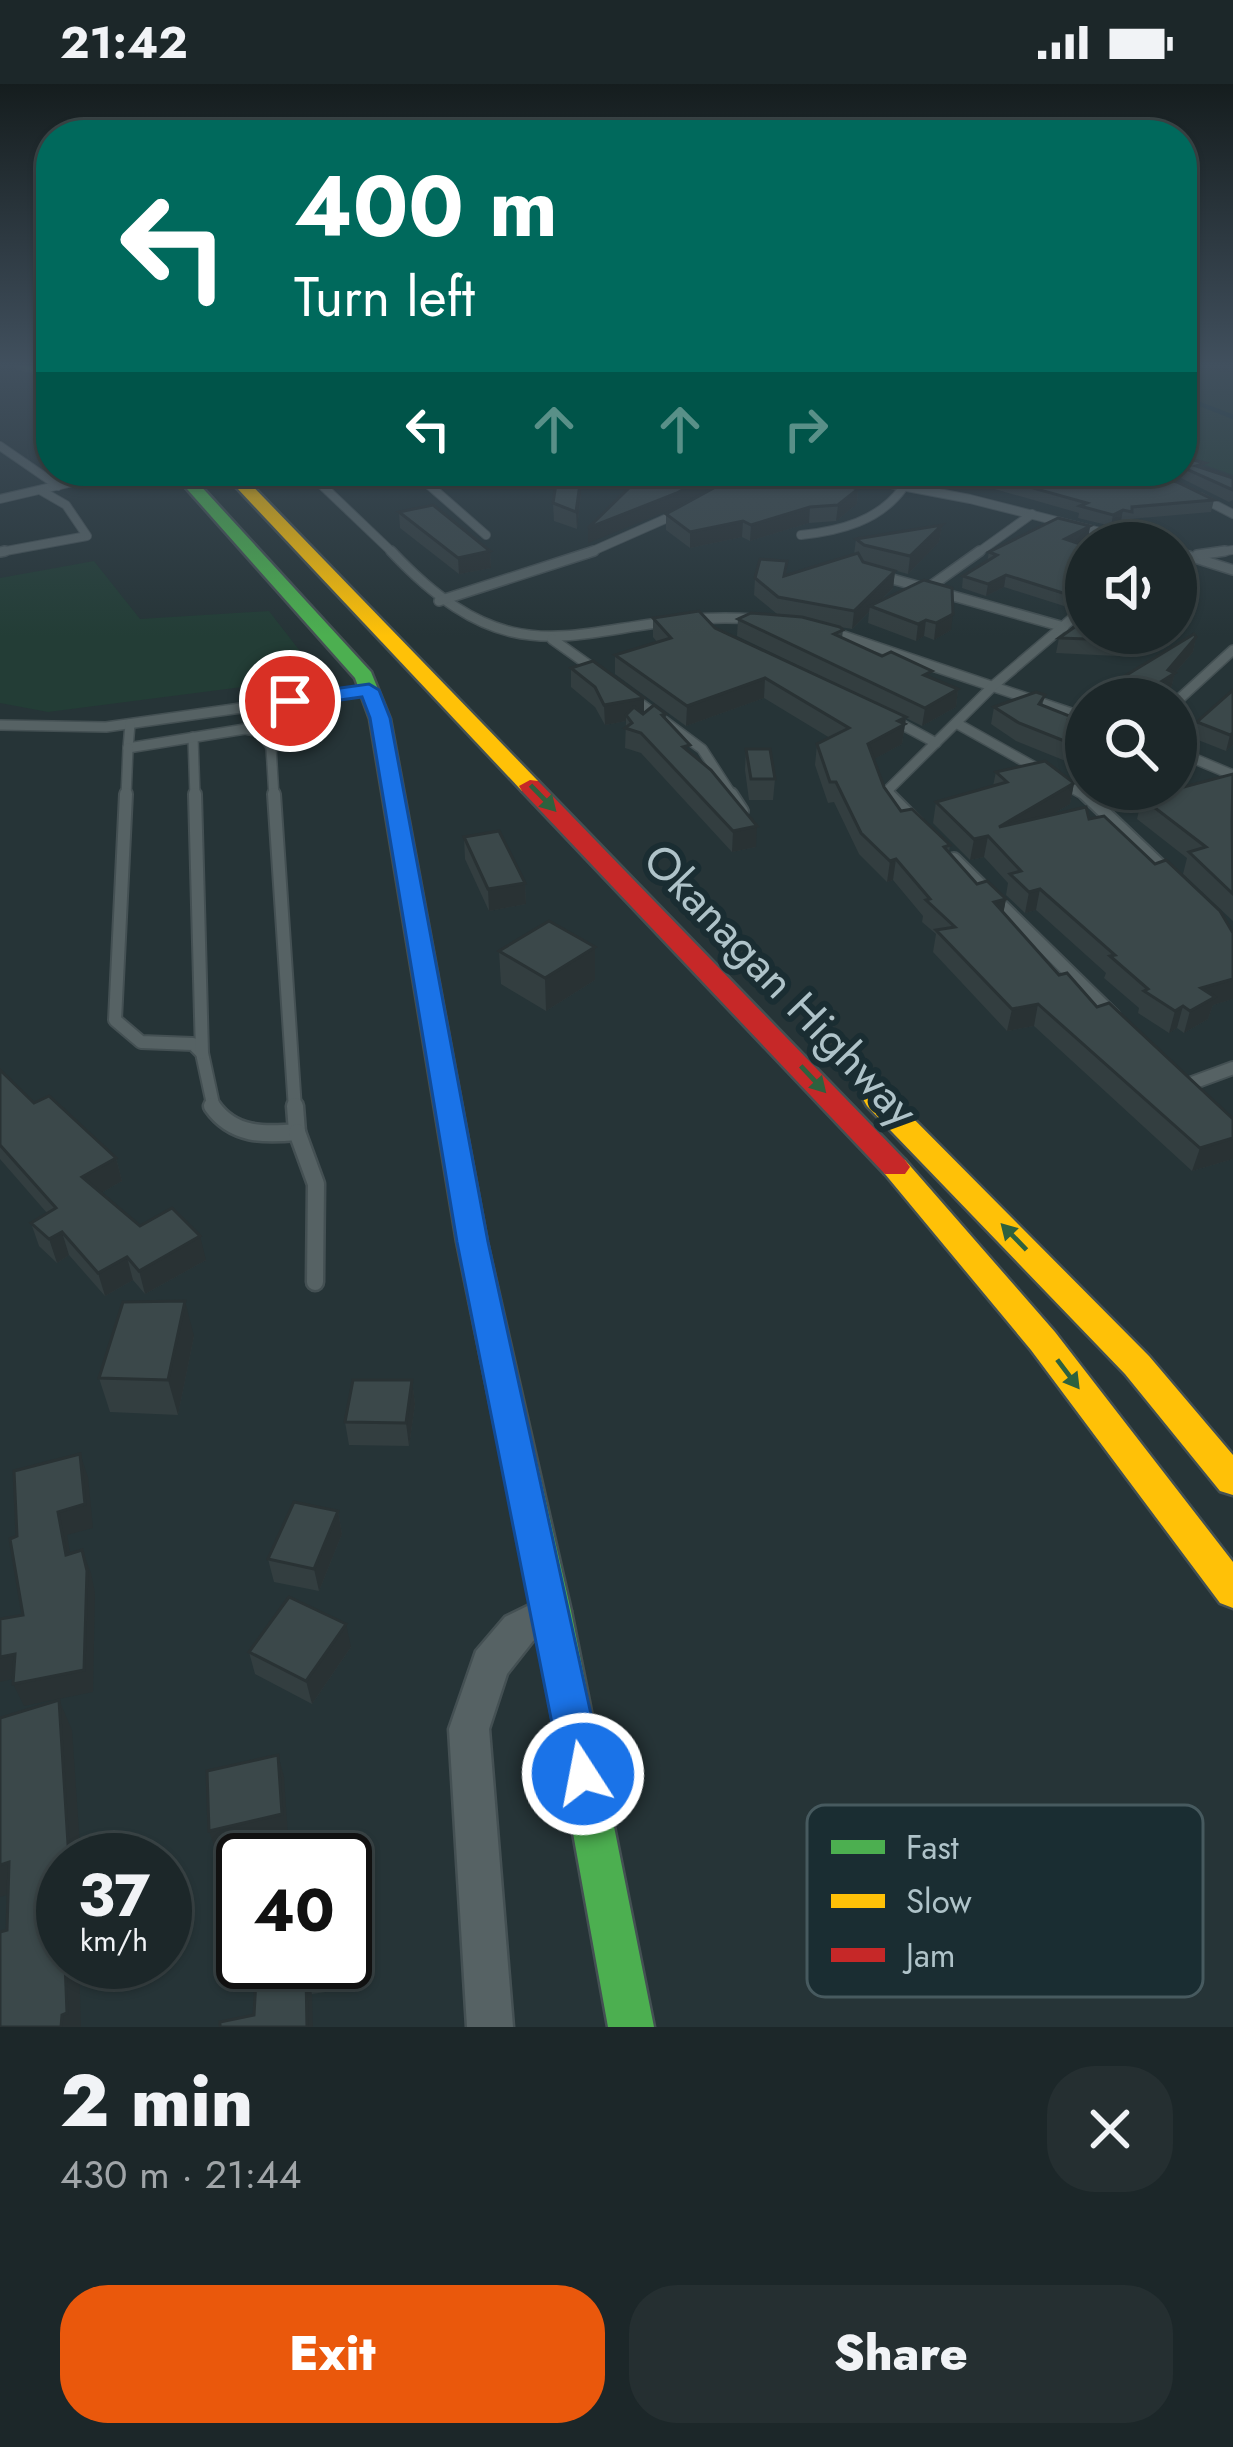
<!DOCTYPE html>
<html lang="en">
<head>
<meta charset="utf-8">
<style>
  :root { --surface:#1c2729; --page:#252f31; --text:#f1f3f6; --muted:#a0a5a8; --line:#3a4446; --accent:#ea580c }
  body { margin:0; font-family:Jost,sans-serif; background:var(--page); color:var(--text); height:100vh; display:flex; flex-direction:column; font-size:45px; white-space:nowrap }
  * { box-sizing:border-box; margin:0 }
  p { font-size:39px; color:var(--muted) }
  .icon { flex:none; width:66px; height:66px; fill:none; stroke:currentColor; stroke-width:2; stroke-linecap:round; stroke-linejoin:round }
  .map { position:relative; height:1943px; overflow:hidden }
  .side { display:flex; flex-direction:column; background:var(--surface); flex:1 }
  .side>* { flex:none }
  .guide { position:absolute; left:36px; top:36px; width:1161px; height:366px; border-radius:48px; box-shadow:0 3px 9px #0004,0 0 0 3px var(--line); background:#00695c; color:#fff; overflow:hidden }
  .controls { position:absolute; left:1065px; top:438px; display:grid; gap:24px }
  .controls a { display:grid; place-items:center; width:132px; height:132px; border-radius:50%; background:var(--surface); box-shadow:0 3px 9px #0004,0 0 0 3px var(--line); font-size:60px }
  .speed { position:absolute; left:36px; top:1749px; display:flex; gap:24px; font-size:60px; font-weight:700; text-align:center }
  .speed>* { display:grid; place-content:center; width:156px; height:156px; border-radius:50%; background:var(--surface); box-shadow:0 3px 9px #0004,0 0 0 3px var(--line); line-height:1 }
  .speed small { font-size:30px; font-weight:400 }
  .speed .limit { border:6px solid #111; border-radius:18px; background:#fff; color:#111 }
  .pin { position:absolute; display:grid; place-items:center; width:102px; height:102px; color:#fff; margin:-51px; border:6px solid #fff; border-radius:50%; box-shadow:0 3px 12px #0007 }
  .me { position:absolute; width:132px; margin:-66px; rotate:349deg; stroke-linejoin:round; filter:drop-shadow(0 0 9px #0008) }
  .turn { display:flex; align-items:center; gap:42px; height:252px; padding:0 60px; font-size:54px }
  .turn .icon { width:156px; height:156px; stroke-width:2.5 }
  .turn b { display:block; font-size:84px; line-height:102px }
  .lanes { display:flex; align-items:center; height:114px; padding:0 60px; background:#0003; justify-content:center; gap:60px; direction:ltr }
  .lanes .off { opacity:.35 }
  .round { display:grid; place-items:center; flex:none; width:126px; height:126px; border-radius:48px; background:var(--page) }
  .summary { display:flex; align-items:center; justify-content:space-between; height:204px; padding:0 60px }
  h1 { font-size:72px; font-weight:800; line-height:90px }
  .primary-button { display:flex; gap:24px; margin-top:auto; padding:24px 60px }
  .primary-button a { flex:1; height:138px; border-radius:48px; background:var(--accent); color:#fff; font-size:48px; font-weight:800; line-height:138px; text-align:center }
  .primary-button a+a { background:var(--page); color:var(--text) }
  .status { display:flex; justify-content:space-between; align-items:center; height:84px; padding:0 60px; background:var(--surface); direction:ltr }
  .status svg { height:33px; fill:currentColor }
  .map>svg:first-child { display:block }
  .green { fill:#233d36 }
  .lines { fill:none; stroke-linecap:round; stroke-linejoin:round }
  .stream { stroke:#15343b; stroke-width:4.5 }
  .lane-far3-casing { stroke:#445053; stroke-width:10 }
  .lane-far2-casing { stroke:#445053; stroke-width:12 }
  .lane-far1-casing { stroke:#445053; stroke-width:16 }
  .lane-casing { stroke:#445053; stroke-width:21 }
  .street-casing { stroke:#445053; stroke-width:5 }
  .fast-casing { stroke:#445053; stroke-width:5 }
  .slow-casing { stroke:#445053; stroke-width:5 }
  .jam-casing { stroke:#445053; stroke-width:5 }
  .lane-far3 { stroke:#566264; stroke-width:8 }
  .lane-far2 { stroke:#566264; stroke-width:9 }
  .lane-far1 { stroke:#566264; stroke-width:12 }
  .lane { stroke:#566264; stroke-width:16 }
  .street { fill:#566264; fill-rule:evenodd }
  .fast { fill:#4caf50; fill-rule:evenodd }
  .slow { fill:#ffc107; fill-rule:evenodd }
  .jam { fill:#c62828; fill-rule:evenodd }
  .wall { fill:#333e40 }
  .shaded-wall { fill:#293234 }
  .building { fill:#3b484a; stroke:#293234; stroke-width:3 }
  .oneway { fill:#2e613e }
  .route { fill:#1a73e8; stroke:#114b97; stroke-width:3 }
  .labels { text-anchor:middle; dominant-baseline:central; stroke-width:12; stroke-linejoin:round; paint-order:stroke }
  .street-label { font-size:45px; fill:#afc3c9; stroke:#1a2d32 }
  .key { fill:#1a2d32; stroke:#475a5f; stroke-width:3 }
  .key-label { font-size:33px; fill:#afc3c9 }
</style>
</head>
<body>
<div class="status"><b>21:42</b><svg viewBox="0 0 49 12"><path d="M0 12V9h3v3zM5 12V6h3v6zM10 12V3h3v9zM15 12V0h3v12zM26 1h20v11H26zM47 4h2v5h-2z"/></svg></div>
<div class="map">
<svg width="1233" height="1943" viewBox="0 0 1233 1943">
  <rect width="100%" height="100%" fill="#263437"/>
  <g class="green">
    <polygon points="1182,280 1233,290 1233,391 1182,373"/>
    <polygon points="94,477 140,535 269,527 320,593 48,628 0,619 0,494"/>
  </g>
  <g class="lines">
    <polyline class="stream" points="1182,313 1233,333"/>
    <g class="lane-far3-casing">
      <g id="lane-far3">
        <polyline points="0,362 58,402"/>
        <polyline points="307,387 394,470"/>
        <polyline points="413,387 486,451"/>
        <polyline points="823,387 970,415 1143,459"/>
        <polyline points="728,404 753,387"/>
        <polyline points="1200,413 1233,430"/>
        <polyline points="0,415 120,387"/>
        <path d="M801 451C840 447 879 437 903 404"/>
        <polyline points="0,468 87,452 66,421 40,406"/>
        <polyline points="1176,468 1182,470"/>
        <polyline points="586,470 681,428"/>
        <polyline points="976,470 1032,430"/>
        <polyline points="1204,470 1233,466"/>
      </g>
    </g>
    <g class="lane-far2-casing">
      <g id="lane-far2">
        <path d="M391 467C529 614 589 524 754 535"/>
        <polyline points="0,468 5,467"/>
        <polyline points="1176,468 1233,486"/>
        <polyline points="1197,471 1225,467"/>
        <polyline points="878,491 1064,543"/>
        <polyline points="928,504 980,467"/>
        <polyline points="439,517 594,467"/>
        <polyline points="829,547 1086,634"/>
        <polyline points="552,555 597,587"/>
        <polyline points="629,611 702,665 733,713"/>
        <polyline points="1176,618 1233,566"/>
        <polyline points="888,633 936,659"/>
        <polyline points="956,639 1088,713"/>
        <polyline points="0,641 106,643 369,606"/>
        <polyline points="193,653 195,713"/>
        <polyline points="128,664 130,640"/>
        <polyline points="128,664 245,645 261,648 271,663 274,713"/>
        <polyline points="1176,667 1233,691"/>
        <polyline points="126,713 128,664"/>
        <polyline points="891,713 886,708 993,602 1086,523"/>
      </g>
    </g>
    <g class="lane-far1-casing">
      <g id="lane-far1">
        <polyline points="126,710 115,936 141,958 193,960 202,969 214,1025"/>
        <polyline points="195,710 202,969"/>
        <polyline points="274,710 295,1025"/>
        <polyline points="731,710 742,727"/>
        <polyline points="888,710 917,739"/>
        <polyline points="1085,710 1169,790"/>
        <polyline points="954,775 1114,932"/>
        <polyline points="1184,1002 1233,984"/>
      </g>
    </g>
    <g class="lane-casing">
      <g id="lane">
        <path d="M212 1022C233 1052 264 1051 297 1048L295 1022"/>
        <polyline points="297,1048 316,1100 315,1198"/>
      </g>
    </g>
    <g class="street-casing">
      <polygon id="street" points="552,1510 565,1515 571,1527 565,1539 533,1557 507,1590 489,1645 513,1943 467,1943 449,1645 476,1567 505,1533"/>
    </g>
    <g class="fast-casing">
      <g id="fast">
        <polygon points="16,280 51,284 51,292 18,283"/>
        <polygon points="171,387 187,387 371,588 390,635 487,1158 571,1527 654,1943 608,1943 533,1527 457,1158 370,635 355,594"/>
      </g>
    </g>
    <g class="slow-casing">
      <g id="slow">
        <polygon points="221,387 238,387 538,697 538,707 522,707"/>
        <polygon points="877,1006 887,1008 1149,1272 1233,1371 1233,1411 1220,1407 1125,1290 867,1022 863,1015"/>
        <polygon points="895,1073 905,1076 1055,1248 1233,1478 1233,1524 1220,1519 1031,1266 885,1090 880,1083 885,1076"/>
      </g>
    </g>
    <g class="jam-casing">
      <polygon id="jam" points="530,696 538,697 905,1076 910,1083 905,1090 885,1090 522,707 519,702"/>
    </g>
    <use href="#lane-far3" class="lane-far3"/>
    <use href="#lane-far2" class="lane-far2"/>
    <use href="#lane-far1" class="lane-far1"/>
    <use href="#lane" class="lane"/>
    <use href="#street" class="street"/>
    <use href="#fast" class="fast"/>
    <use href="#slow" class="slow"/>
    <use href="#jam" class="jam"/>
  </g>
  <g class="wall">
    <polygon points="1182,373 1204,385 1233,394 1233,416 1229,418 1181,394 1156,387 1182,387"/>
    <polygon points="931,387 1140,387 1214,416 1211,428 1130,435 1129,440 1121,437 1111,442 1078,434 1079,429"/>
    <polygon points="581,393 581,410 577,445 554,437 553,419"/>
    <polygon points="747,398 858,405 857,420 836,437 809,439 750,457 742,453 690,464 666,446 666,430"/>
    <polygon points="399,428 490,467 491,484 459,490 400,444"/>
    <polygon points="942,441 939,458 908,490 882,483 895,487 893,504 879,518 924,496 951,546 934,556 924,552 916,557 868,539 869,528 852,545 840,543 843,546 842,554 958,605 956,623 922,642 906,634 902,660 874,675 884,703 901,727 950,761 949,768 977,800 1006,815 1003,829 1059,891 1233,1035 1233,1075 1192,1087 1034,942 1007,947 933,868 936,850 922,838 923,832 893,796 887,798 859,770 834,718 828,719 815,681 817,660 830,654 764,614 686,642 615,590 615,571 657,558 653,553 653,534 715,544 847,605 737,552 738,535 777,530 754,511 755,494 787,477 786,492 854,470 856,455"/>
    <polygon points="1090,442 1088,454 1077,459 1086,462 1086,499 1064,522 1004,503 986,512 962,504 963,492 987,478 989,468"/>
    <polygon points="1086,549 1144,549 1141,551 1137,573 1056,569 1059,554"/>
    <polygon points="1196,553 1193,568 1175,589 1171,604 1154,615 1111,613 1115,598"/>
    <polygon points="571,584 644,614 644,629 666,630 666,635 756,763 732,768 641,669 625,664 626,637 605,641 595,623 571,603"/>
    <polygon points="1233,606 1233,661 1226,667 1193,654 1197,638"/>
    <polygon points="1045,611 1042,622 1072,633 1072,636 1086,643 1086,678 1078,682 1016,657 991,640 994,623"/>
    <polygon points="746,665 775,695 773,716 749,716 745,686"/>
    <polygon points="996,688 1074,699 1070,720 1051,731 1089,735 1155,780 1233,849 1233,915 1213,921 1208,935 1184,949 1177,944 1169,949 1138,929 1139,924 1104,894 1106,889 1036,826 1025,829 1006,811 1008,799 984,773 970,776 933,739 936,718 993,702"/>
    <polygon points="1233,690 1233,837 1183,790 1187,774 1137,735 1142,714"/>
    <polygon points="464,753 525,799 526,820 489,827 465,775"/>
    <polygon points="595,863 595,896 546,927 501,900 499,867"/>
    <polygon points="0,986 34,1019 116,1074 122,1097 101,1109 140,1142 206,1176 145,1210 133,1196 105,1212 69,1171 57,1179 39,1162 31,1139 47,1129 0,1075"/>
    <polygon points="194,1252 178,1331 110,1328 99,1294"/>
    <polygon points="412,1296 415,1320 409,1362 349,1361 345,1338"/>
    <polygon points="338,1427 342,1450 319,1507 274,1498 268,1475"/>
    <polygon points="351,1563 312,1620 255,1590 249,1568"/>
    <polygon points="257,1878 333,1878 332,1907 312,1910 254,1931"/>
  </g>
  <g class="shaded-wall">
    <polygon points="710,390 709,404 676,424 588,459 588,444"/>
    <polygon points="581,393 581,410 577,445 576,428"/>
    <polygon points="858,405 857,420 836,437 838,421"/>
    <polygon points="810,423 809,439 750,457 751,441"/>
    <polygon points="1123,426 1121,437 1111,442 1113,431"/>
    <polygon points="743,437 742,453 690,464 690,448"/>
    <polygon points="942,441 939,458 908,490 910,472"/>
    <polygon points="1090,442 1088,454 1063,466 1065,455"/>
    <polygon points="490,467 491,484 459,490 458,474"/>
    <polygon points="895,487 893,504 873,524 870,522 869,528 852,545 854,527"/>
    <polygon points="1086,490 1086,499 1064,522 1066,510"/>
    <polygon points="1006,491 1004,503 986,512 988,500"/>
    <polygon points="953,530 951,546 934,556 936,539"/>
    <polygon points="926,536 924,552 916,557 918,540"/>
    <polygon points="1196,553 1193,568 1175,589 1171,604 1154,615 1142,615 1143,609 1168,586"/>
    <polygon points="765,594 764,614 686,642 687,622"/>
    <polygon points="958,605 956,623 922,642 925,624"/>
    <polygon points="644,614 644,633 626,631 626,637 605,641 604,621"/>
    <polygon points="906,633 902,660 865,680 868,660"/>
    <polygon points="1233,649 1233,661 1226,667 1230,651"/>
    <polygon points="1086,662 1086,678 1078,682 1082,664"/>
    <polygon points="1074,699 1070,720 998,762 999,743"/>
    <polygon points="757,742 756,763 732,768 733,747"/>
    <polygon points="988,752 984,773 970,776 974,755"/>
    <polygon points="896,775 893,796 887,798 890,777"/>
    <polygon points="525,799 526,820 489,827 488,805"/>
    <polygon points="1040,805 1036,826 1025,829 1029,808"/>
    <polygon points="1006,815 1002,836 994,818"/>
    <polygon points="595,863 595,896 546,927 545,894"/>
    <polygon points="1233,895 1233,915 1213,921 1208,935 1184,949 1190,927 1201,904"/>
    <polygon points="1038,920 1034,942 1007,947 1012,925"/>
    <polygon points="1183,922 1177,944 1169,949 1175,927"/>
    <polygon points="1233,1054 1233,1075 1192,1087 1200,1064"/>
    <polygon points="116,1074 122,1097 89,1116 82,1093"/>
    <polygon points="62,1148 69,1171 57,1179 49,1155"/>
    <polygon points="200,1152 206,1176 145,1210 139,1187"/>
    <polygon points="127,1173 133,1196 105,1212 98,1189"/>
    <polygon points="185,1217 194,1252 178,1331 168,1296"/>
    <polygon points="412,1296 415,1320 409,1362 406,1339"/>
    <polygon points="80,1370 88,1393 93,1444 67,1451 75,1494 66,1471 58,1428"/>
    <polygon points="338,1427 342,1450 319,1507 314,1485"/>
    <polygon points="82,1466 91,1489 95,1509 93,1608 24,1622 13,1600"/>
    <polygon points="346,1540 351,1563 312,1620 306,1597"/>
    <polygon points="15,1570 25,1592 0,1598 0,1573"/>
    <polygon points="59,1616 72,1646 81,1776 69,1776"/>
    <polygon points="278,1671 284,1693 288,1752 216,1768 209,1747"/>
    <polygon points="9,1778 24,1806 0,1813 0,1781"/>
    <polygon points="65,1878 79,1878 81,1943 61,1943"/>
    <polygon points="327,1878 333,1878 332,1907 327,1887"/>
    <polygon points="306,1890 312,1910 313,1943 307,1943"/>
  </g>
  <g class="building">
    <polygon points="1182,373 1205,379 1196,382 1233,394 1233,406 1182,383"/>
    <polygon points="558,387 581,393 576,428 553,419"/>
    <polygon points="662,387 699,387 710,390 677,409 588,444 629,404"/>
    <polygon points="784,387 798,387 858,405 838,421 810,423 751,441 743,437 690,448 666,430 732,394 747,398"/>
    <polygon points="972,387 1140,387 1177,398 1214,416 1132,423 1132,428 1123,426 1113,431 1080,422 1087,419"/>
    <polygon points="433,421 490,467 458,474 399,428"/>
    <polygon points="1058,434 1090,442 1065,455 1086,462 1086,490 1066,510 1006,491 988,500 963,492 997,471 989,468"/>
    <polygon points="942,441 910,472 864,461 856,455"/>
    <polygon points="858,469 863,478 895,487 854,527 778,513 755,494 760,475 787,477 784,492"/>
    <polygon points="924,496 952,504 953,530 936,539 926,536 918,540 870,522"/>
    <polygon points="699,527 715,544 906,633 898,637 905,640 868,660 884,703 901,727 912,725 950,761 944,763 977,800 987,797 1006,815 994,818 1059,891 1067,889 1097,923 1109,919 1233,1035 1233,1054 1200,1064 1038,920 1012,925 936,846 955,843 926,816 930,815 896,775 890,777 861,749 836,698 830,698 817,660 849,644 765,594 687,622 615,571 671,554 653,534"/>
    <polygon points="751,529 802,533 840,543 843,546 834,550 882,572 891,568 932,587 924,591 958,605 925,624 738,535"/>
    <polygon points="1086,535 1086,549 1138,549 1141,550 1140,557 1059,554"/>
    <polygon points="1194,550 1196,553 1168,586 1175,589 1143,609 1115,598"/>
    <polygon points="593,577 644,614 604,621 595,603 571,584"/>
    <polygon points="1233,606 1233,649 1230,651 1197,638"/>
    <polygon points="1036,608 1045,611 1039,620 1072,633 1069,635 1086,643 1086,662 1082,664 1019,639 994,623"/>
    <polygon points="654,621 666,630 662,631 690,661 683,663 711,686 757,742 733,747 641,649 625,644 632,639 626,631 634,623 643,630"/>
    <polygon points="746,665 770,665 775,695 751,695"/>
    <polygon points="1045,677 1074,699 999,743 1086,723 1089,735 1104,732 1155,780 1166,776 1220,827 1233,849 1233,895 1201,904 1215,913 1190,927 1183,922 1175,927 1144,907 1148,905 1110,872 1115,871 1040,805 1029,808 1010,790 1021,787 988,752 974,755 936,718 1007,698 996,688"/>
    <polygon points="1233,690 1232,738 1233,810 1189,768 1206,763 1142,714"/>
    <polygon points="499,747 525,799 488,805 464,753"/>
    <polygon points="549,837 595,863 545,894 499,867"/>
    <polygon points="0,986 34,1019 49,1012 116,1074 82,1093 140,1142 172,1124 200,1152 139,1187 127,1173 98,1189 62,1148 49,1155 31,1139 56,1124 0,1061"/>
    <polygon points="185,1217 168,1296 99,1294 123,1218"/>
    <polygon points="353,1296 412,1296 406,1339 345,1338"/>
    <polygon points="80,1370 85,1420 58,1428 66,1471 82,1466 87,1487 84,1586 13,1600 15,1570 0,1573 0,1535 23,1531 10,1455 17,1452 14,1387"/>
    <polygon points="294,1418 338,1427 314,1485 268,1475"/>
    <polygon points="289,1513 346,1540 306,1597 249,1568"/>
    <polygon points="59,1616 69,1776 63,1776 63,1878 65,1878 67,1929 62,1931 61,1943 0,1943 0,1848 7,1846 9,1778 0,1781 0,1634"/>
    <polygon points="278,1671 282,1730 209,1747 207,1687"/>
    <polygon points="257,1878 327,1878 327,1887 306,1890 307,1943 220,1943 220,1938 254,1931"/>
  </g>
  <defs><path id="oneway-solid" d="M-6-.8H1V-3.2L6.5 0L1 3.2V.8H-6Z" transform="scale(3)"/></defs>
  <g class="oneway">
    <use href="#oneway-solid" transform="translate(543 714) rotate(46)"/>
    <use href="#oneway-solid" transform="translate(813 995) rotate(47)"/>
    <use href="#oneway-solid" transform="translate(1014 1153) rotate(-134)"/>
    <use href="#oneway-solid" transform="translate(1068 1290) rotate(53)"/>
  </g>
  <linearGradient id="sky" x2="0" y2="1"><stop stop-color="#151d1e"/><stop offset="0.51" stop-color="#41505e"/><stop offset="1" stop-color="#41505e" stop-opacity="0"/></linearGradient>
  <rect width="1233" height="552" fill="url(#sky)"/>
  <polygon class="route" points="369,600 379,606 390,634 488,1158 604,1690 598,1705 583,1711 568,1705 562,1690 457,1158 370,634 362,613 290,623 279,617 290,611"/>
  <g class="labels">
    <g class="street-label">
      <text transform="translate(781 901) rotate(46)">Okanagan Highway</text>
    </g>
  </g>
  <rect x="807" y="1721" width="396" height="192" rx="18" class="key"/>
  <rect x="831" y="1756" width="54" height="14" fill="#4caf50"/>
  <rect x="831" y="1810" width="54" height="14" fill="#ffc107"/>
  <rect x="831" y="1864" width="54" height="14" fill="#c62828"/>
  <g class="key-label">
    <text x="906" y="1775">Fast</text>
    <text x="906" y="1829">Slow</text>
    <text x="906" y="1883">Jam</text>
  </g>
</svg>
<div class="controls">
<a><svg class="icon" aria-label="sound" viewBox="0 0 24 24"><path d="M4 9h4l5-4v14l-5-4H4zM17 9q2 3 0 6"/></svg></a>
<a><svg class="icon" aria-label="search" viewBox="0 0 24 24"><circle cx="10" cy="10" r="6"/><path d="M15 15l6 6"/></svg></a>
</div>
<div class="speed"><div>37<small>km/h</small></div><div class="limit">40</div></div>
<div class="pin" style="left:290px;top:617px;background:#d93025"><svg class="icon" aria-label="arrive" viewBox="0 0 24 24"><path d="M6 21V4h12l-3 4 3 4H6"/></svg></div>
<svg class="me" style="left:583px;top:1690px" viewBox="-20 -20 40 40"><circle r="17" fill="#1a73e8" stroke="#fff" stroke-width="3"/><path d="M0-11L8 9 0 5-8 9z" fill="#fff"/></svg>
<div class="guide">
<div class="turn"><svg class="icon" aria-label="left" viewBox="0 0 24 24"><path d="M17 20v-9H6M10 6l-5 5 5 5"/></svg><div><b>400 m</b>Turn left</div></div>
<div class="lanes"><svg class="icon" aria-label="left" viewBox="0 0 24 24"><path d="M17 20v-9H6M10 6l-5 5 5 5"/></svg><svg class="icon off" aria-label="ahead" viewBox="0 0 24 24"><path d="M12 20V5M6 11l6-6 6 6"/></svg><svg class="icon off" aria-label="ahead" viewBox="0 0 24 24"><path d="M12 20V5M6 11l6-6 6 6"/></svg><svg class="icon off" aria-label="right" viewBox="0 0 24 24"><path d="M7 20v-9h11M14 6l5 5-5 5"/></svg></div>
</div>
</div>
<section class="side">
<div class="summary"><div><h1>2 min</h1><p>430 m · 21:44</p></div><a class="round"><svg class="icon" aria-label="close" viewBox="0 0 24 24"><path d="M6 6l12 12M18 6L6 18"/></svg></a></div>
<div class="primary-button"><a>Exit</a><a>Share</a></div>
</section>
</body>
</html>
